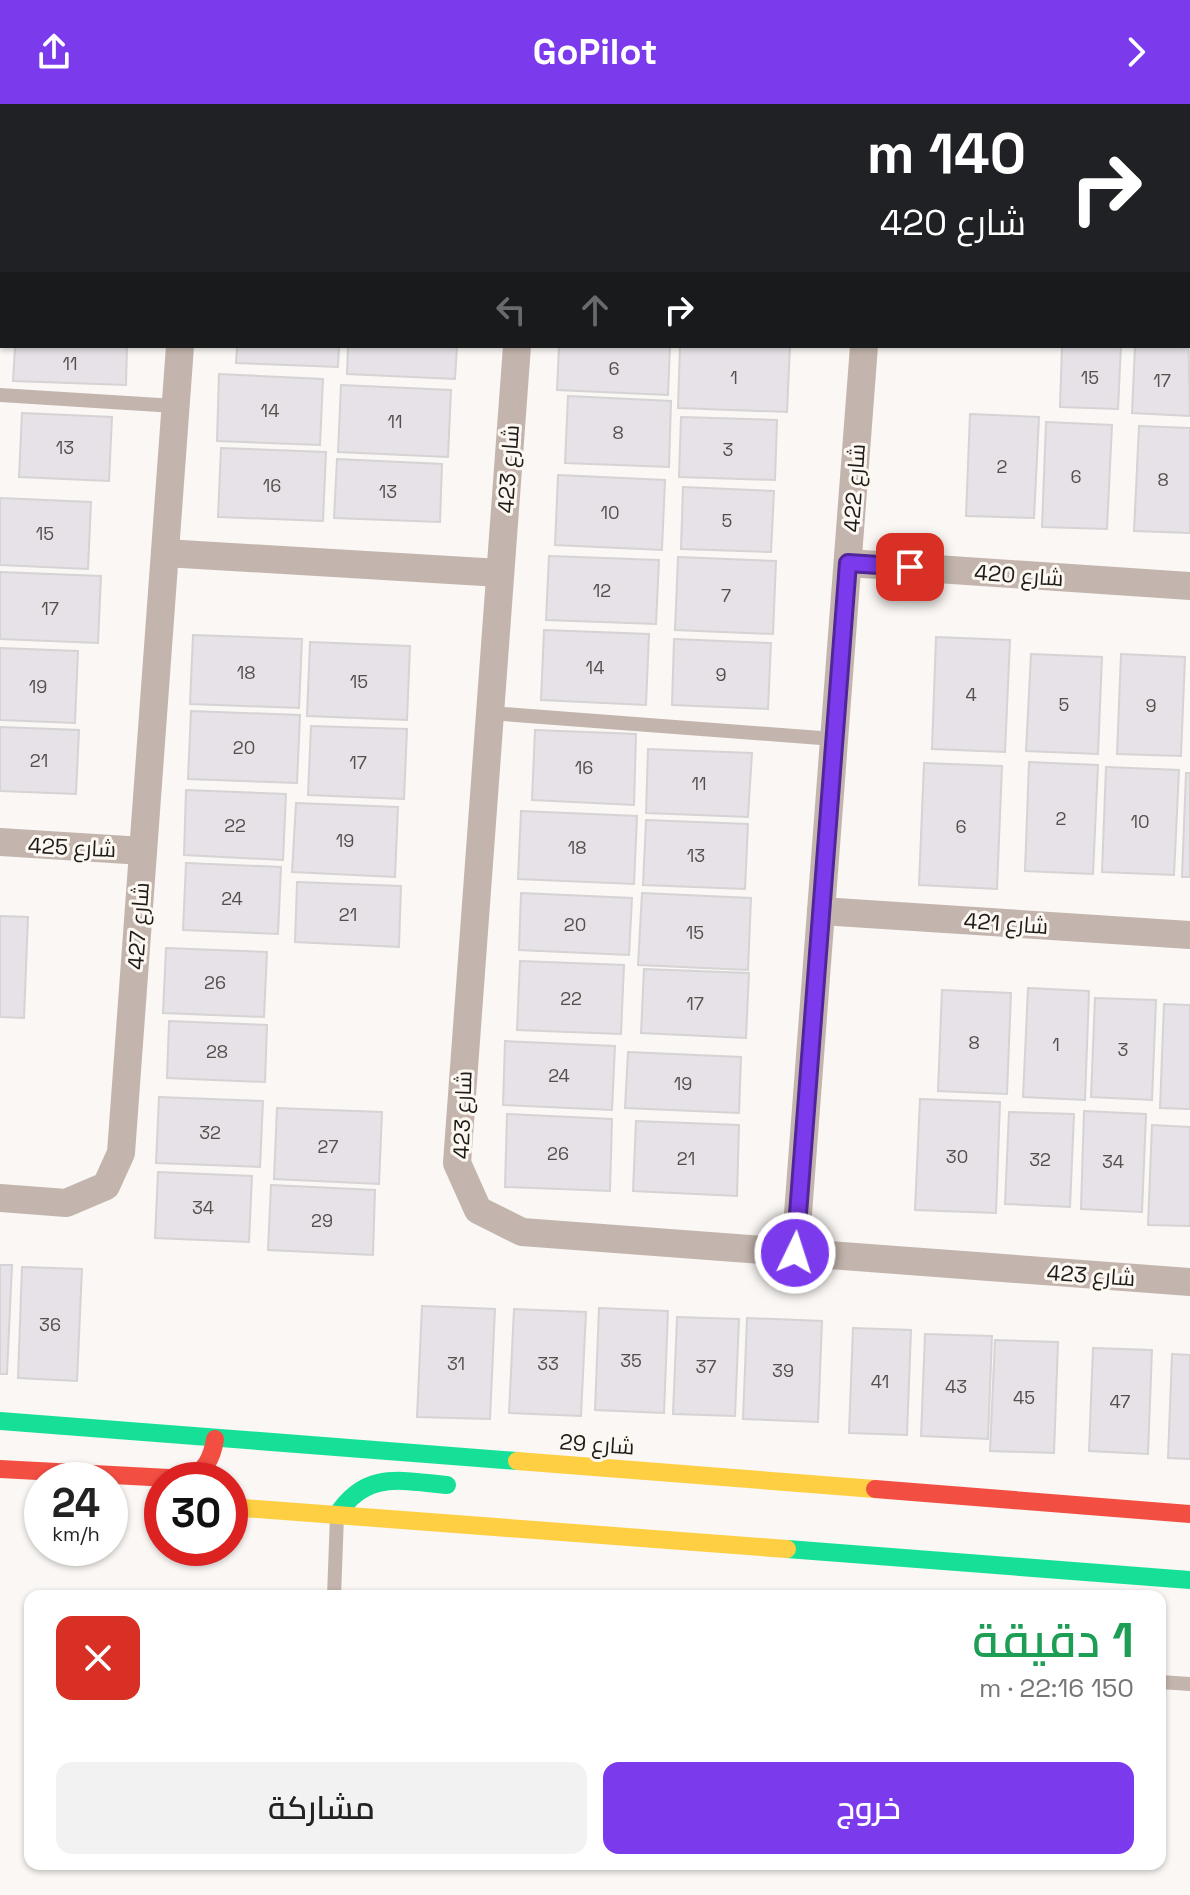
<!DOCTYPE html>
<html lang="ar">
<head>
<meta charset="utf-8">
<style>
  :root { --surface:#fff; --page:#f2f2f2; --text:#222; --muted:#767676; --accent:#7c3aed }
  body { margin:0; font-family:"Space Grotesk",Cairo,sans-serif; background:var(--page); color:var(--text); direction:rtl; height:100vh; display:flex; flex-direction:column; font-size:30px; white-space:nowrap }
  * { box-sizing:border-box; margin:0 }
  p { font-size:26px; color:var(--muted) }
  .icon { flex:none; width:44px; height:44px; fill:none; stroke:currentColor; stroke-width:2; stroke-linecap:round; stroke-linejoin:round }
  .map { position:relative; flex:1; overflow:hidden; direction:ltr }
  .details { position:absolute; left:24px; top:1486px; width:1142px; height:280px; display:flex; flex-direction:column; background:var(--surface); border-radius:16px; box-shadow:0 2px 6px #0004; direction:rtl }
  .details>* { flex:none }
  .guide { position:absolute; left:0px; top:0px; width:1190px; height:244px; box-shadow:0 2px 6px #0004; direction:rtl; background:#202124; color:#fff; overflow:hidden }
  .speed { position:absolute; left:24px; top:1358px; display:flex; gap:16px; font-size:40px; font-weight:700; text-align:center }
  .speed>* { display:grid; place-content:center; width:104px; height:104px; border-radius:50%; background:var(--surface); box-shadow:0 2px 6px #0004; line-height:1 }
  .speed small { font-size:20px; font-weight:400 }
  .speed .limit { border:12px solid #d22; background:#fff; color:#111 }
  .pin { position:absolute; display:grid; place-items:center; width:68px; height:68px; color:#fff; margin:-34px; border-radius:16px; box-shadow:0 4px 12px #0006 }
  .me { position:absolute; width:88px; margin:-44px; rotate:4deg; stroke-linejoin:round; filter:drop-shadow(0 0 6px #0008) }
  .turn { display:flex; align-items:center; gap:28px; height:168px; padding:0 32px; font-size:36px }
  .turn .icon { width:104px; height:104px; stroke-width:2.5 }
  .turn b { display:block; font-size:56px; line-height:68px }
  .lanes { display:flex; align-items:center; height:76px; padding:0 32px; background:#0003; justify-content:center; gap:40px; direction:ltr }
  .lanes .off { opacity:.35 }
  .round { display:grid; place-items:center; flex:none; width:84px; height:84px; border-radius:16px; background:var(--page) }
  .head { display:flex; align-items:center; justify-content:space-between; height:136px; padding:0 32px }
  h1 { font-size:48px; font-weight:600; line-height:60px; color:#1e9e55 }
  .primary-button { display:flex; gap:16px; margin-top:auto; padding:16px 32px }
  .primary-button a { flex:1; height:92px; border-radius:16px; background:var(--accent); color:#fff; font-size:32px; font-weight:600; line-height:92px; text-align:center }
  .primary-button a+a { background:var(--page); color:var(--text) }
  header { display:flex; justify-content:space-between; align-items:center; height:104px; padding:0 32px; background:var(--accent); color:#fff; font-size:36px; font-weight:600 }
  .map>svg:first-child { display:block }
  .building { fill:#e6e2e7; stroke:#d5d3d4; stroke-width:2 }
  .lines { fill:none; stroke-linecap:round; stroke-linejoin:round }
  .lane { stroke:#c3b5ad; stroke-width:14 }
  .street { stroke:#c3b5ad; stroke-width:28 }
  .fast { stroke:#16e098; stroke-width:18 }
  .slow { stroke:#ffcf43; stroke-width:18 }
  .jam { stroke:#f24e42; stroke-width:18 }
  .route-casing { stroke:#51269a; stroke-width:20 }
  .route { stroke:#7c3aed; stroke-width:14 }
  .labels { text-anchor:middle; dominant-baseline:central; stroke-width:6; stroke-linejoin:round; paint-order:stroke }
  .number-label { font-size:18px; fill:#53504e }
  .street-label { font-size:22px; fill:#1f1c18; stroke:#fdf7f1 }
</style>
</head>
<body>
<header><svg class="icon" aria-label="forward" viewBox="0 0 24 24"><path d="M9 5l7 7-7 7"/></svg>GoPilot<svg class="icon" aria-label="share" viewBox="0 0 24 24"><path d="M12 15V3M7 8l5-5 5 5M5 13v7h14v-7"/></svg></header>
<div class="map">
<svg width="1190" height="1791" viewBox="0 0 1190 1791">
  <rect width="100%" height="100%" fill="#faf7f4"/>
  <g class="building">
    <polygon points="10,0 134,0 10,2"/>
    <polygon points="352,0 473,0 352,2"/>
    <polygon points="588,0 680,0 588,2"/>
    <polygon points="1188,216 1190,312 1132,309 1135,242 1188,242"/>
    <polygon points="15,242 127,242 126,281 13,277"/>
    <polygon points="237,242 339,242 338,263 236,259"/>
    <polygon points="348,242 457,242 455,275 347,270"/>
    <polygon points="559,242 670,242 668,291 557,286"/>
    <polygon points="680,242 790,242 787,308 678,304"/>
    <polygon points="1062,242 1121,242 1118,305 1060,303"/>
    <polygon points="219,270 323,275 320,341 217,337"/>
    <polygon points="341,281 451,286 448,353 338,348"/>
    <polygon points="568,292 671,297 669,363 565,359"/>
    <polygon points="22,309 112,313 109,377 19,373"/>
    <polygon points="970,310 1039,313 1034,414 966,412"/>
    <polygon points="681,313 777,316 775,376 679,373"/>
    <polygon points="1046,318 1112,321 1107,425 1042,423"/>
    <polygon points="1139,322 1190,324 1190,429 1134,427"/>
    <polygon points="221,344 326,348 323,417 218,413"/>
    <polygon points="337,355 442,360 440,418 334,414"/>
    <polygon points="558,371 665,376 662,446 555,441"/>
    <polygon points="683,383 774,387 771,448 681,445"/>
    <polygon points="0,394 91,398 88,465 0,461"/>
    <polygon points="549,452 659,456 656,520 546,516"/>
    <polygon points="678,453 776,457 773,530 675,526"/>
    <polygon points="0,468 101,472 98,539 0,535"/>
    <polygon points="544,526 649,530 646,601 541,596"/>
    <polygon points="193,531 302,535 299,604 190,600"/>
    <polygon points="936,533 1010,536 1005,648 932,645"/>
    <polygon points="674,535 771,539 768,605 672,601"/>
    <polygon points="310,538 410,542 407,616 307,612"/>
    <polygon points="0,544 78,547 75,619 0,616"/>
    <polygon points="1031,550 1102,553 1098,650 1026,647"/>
    <polygon points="1121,550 1185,553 1181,652 1117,650"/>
    <polygon points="191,607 300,611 297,679 188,675"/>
    <polygon points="311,622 407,625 404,695 308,691"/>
    <polygon points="0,623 79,626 76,690 0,687"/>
    <polygon points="535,626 636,630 634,701 532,696"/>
    <polygon points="648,645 752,649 748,713 646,709"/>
    <polygon points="1029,658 1098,661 1093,770 1025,767"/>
    <polygon points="924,659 1002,662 997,785 919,781"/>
    <polygon points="1106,663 1179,666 1174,771 1102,768"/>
    <polygon points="1186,669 1190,669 1190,773 1182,773"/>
    <polygon points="186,686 286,690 283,756 184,751"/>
    <polygon points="296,699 398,703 395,773 292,768"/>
    <polygon points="521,707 637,712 634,780 518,775"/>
    <polygon points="646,716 748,720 745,785 643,781"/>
    <polygon points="186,759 281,763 278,830 183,826"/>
    <polygon points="297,778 401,782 399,843 295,838"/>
    <polygon points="521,789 632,794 629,851 519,846"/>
    <polygon points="642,789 751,794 748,866 638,861"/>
    <polygon points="0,812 28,813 24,914 0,913"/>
    <polygon points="166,844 267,848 264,913 163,909"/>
    <polygon points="520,857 624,861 621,930 517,926"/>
    <polygon points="644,865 749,869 746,934 641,929"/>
    <polygon points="1028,884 1089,887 1085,996 1023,993"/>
    <polygon points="942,886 1011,889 1007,990 938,987"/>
    <polygon points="1095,894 1156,896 1152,996 1091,993"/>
    <polygon points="1164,900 1190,901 1190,1005 1160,1004"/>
    <polygon points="169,917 267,921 265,978 167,974"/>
    <polygon points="505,937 615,942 612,1006 503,1001"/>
    <polygon points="628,948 741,953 739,1009 625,1004"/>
    <polygon points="159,993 263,997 260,1063 156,1059"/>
    <polygon points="920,995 1000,998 996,1109 915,1106"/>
    <polygon points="277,1004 382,1008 379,1080 274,1075"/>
    <polygon points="1084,1007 1146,1010 1142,1108 1081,1105"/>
    <polygon points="1009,1008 1074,1010 1070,1103 1005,1100"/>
    <polygon points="507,1010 612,1015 610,1087 505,1083"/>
    <polygon points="636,1017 739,1021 737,1092 633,1087"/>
    <polygon points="1152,1021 1190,1023 1190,1122 1148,1121"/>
    <polygon points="158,1068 252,1072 249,1138 155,1134"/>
    <polygon points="271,1081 375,1086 373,1151 268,1146"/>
    <polygon points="0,1161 12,1161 7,1270 0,1270"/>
    <polygon points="22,1163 82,1165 77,1277 18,1274"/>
    <polygon points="422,1202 495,1205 490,1315 417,1313"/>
    <polygon points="599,1204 668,1207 664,1309 595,1306"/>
    <polygon points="514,1205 586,1208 581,1312 509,1309"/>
    <polygon points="677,1213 739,1215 735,1312 673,1310"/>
    <polygon points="747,1214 822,1217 818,1318 743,1315"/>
    <polygon points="853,1224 911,1226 907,1331 849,1329"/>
    <polygon points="925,1230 992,1232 988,1335 921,1332"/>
    <polygon points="995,1236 1058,1238 1054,1349 990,1347"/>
    <polygon points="1093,1244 1152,1246 1148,1350 1089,1347"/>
    <polygon points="1172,1250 1190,1251 1190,1355 1168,1354"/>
  </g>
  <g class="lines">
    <g class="lane">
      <polyline points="0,291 175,302"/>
      <polyline points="490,609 834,635"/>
      <polyline points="334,1492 337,1412"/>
      <polyline points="1160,1578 1190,1580"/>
    </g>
    <g class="street">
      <polyline points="197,2 197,0"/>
      <polyline points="535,2 535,0"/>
      <polyline points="1174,2 1174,0"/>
      <polyline points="1188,128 1190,128"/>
      <polyline points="517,242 457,1059 478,1106 522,1128 1190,1178"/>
      <polyline points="165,449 500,469"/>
      <polyline points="848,459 1190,482"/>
      <polyline points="0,738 143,747"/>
      <polyline points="821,807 1190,831"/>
      <polyline points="0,1094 66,1099 106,1082 121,1049 180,242"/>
      <polyline points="795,1149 864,242"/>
    </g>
    <g class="fast">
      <polyline points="0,1317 517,1357"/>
      <path d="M337 1411C366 1366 401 1377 447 1381"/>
      <polyline points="787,1445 1190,1476"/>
    </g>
    <g class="slow">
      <polyline points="517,1357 875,1385"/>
      <polyline points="230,1403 787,1445"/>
    </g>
    <g class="jam">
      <path d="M0 1365 188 1375C206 1366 212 1354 215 1335"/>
      <polyline points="875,1385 1190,1410"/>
    </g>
  </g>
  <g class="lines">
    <g class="route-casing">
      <polyline id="route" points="795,1149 848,459 910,463"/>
    </g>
    <use href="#route" class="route"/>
  </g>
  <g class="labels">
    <g class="number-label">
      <text x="70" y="259">11</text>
      <text x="614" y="264">6</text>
      <text x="734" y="273">1</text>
      <text x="1090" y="273">15</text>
      <text x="1162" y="276">17</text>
      <text x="270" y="306">14</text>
      <text x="395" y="317">11</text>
      <text x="618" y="328">8</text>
      <text x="65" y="343">13</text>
      <text x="728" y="345">3</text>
      <text x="1002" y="362">2</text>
      <text x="1076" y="372">6</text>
      <text x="1163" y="375">8</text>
      <text x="272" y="381">16</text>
      <text x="388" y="387">13</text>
      <text x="610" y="408">10</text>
      <text x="727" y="416">5</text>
      <text x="45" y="429">15</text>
      <text x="602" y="486">12</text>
      <text x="726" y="491">7</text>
      <text x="50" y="504">17</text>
      <text x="595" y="563">14</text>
      <text x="246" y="568">18</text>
      <text x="721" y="570">9</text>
      <text x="359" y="577">15</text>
      <text x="38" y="582">19</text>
      <text x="971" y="590">4</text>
      <text x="1064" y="600">5</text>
      <text x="1151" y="601">9</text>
      <text x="244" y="643">20</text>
      <text x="39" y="656">21</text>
      <text x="358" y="658">17</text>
      <text x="584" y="663">16</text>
      <text x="699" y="679">11</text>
      <text x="1061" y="714">2</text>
      <text x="1140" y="717">10</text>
      <text x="235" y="721">22</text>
      <text x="961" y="722">6</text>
      <text x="345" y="736">19</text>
      <text x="577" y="743">18</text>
      <text x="696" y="751">13</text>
      <text x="232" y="794">24</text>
      <text x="348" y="810">21</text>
      <text x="575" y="820">20</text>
      <text x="695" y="828">15</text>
      <text x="215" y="878">26</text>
      <text x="571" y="894">22</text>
      <text x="695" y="899">17</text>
      <text x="974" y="938">8</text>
      <text x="1056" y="940">1</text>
      <text x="1123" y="945">3</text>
      <text x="217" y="947">28</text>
      <text x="559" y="971">24</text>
      <text x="683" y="979">19</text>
      <text x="210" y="1028">32</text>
      <text x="328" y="1042">27</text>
      <text x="558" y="1049">26</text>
      <text x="957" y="1052">30</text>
      <text x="686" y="1054">21</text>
      <text x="1040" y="1055">32</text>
      <text x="1113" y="1057">34</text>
      <text x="203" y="1103">34</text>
      <text x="322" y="1116">29</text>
      <text x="50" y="1220">36</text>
      <text x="631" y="1256">35</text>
      <text x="456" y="1259">31</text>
      <text x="548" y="1259">33</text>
      <text x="706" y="1262">37</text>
      <text x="783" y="1266">39</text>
      <text x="880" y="1277">41</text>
      <text x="956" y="1282">43</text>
      <text x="1024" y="1293">45</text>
      <text x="1120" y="1297">47</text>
    </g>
    <g class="street-label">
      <text transform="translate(508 365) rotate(-86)">شارع 423</text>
      <text transform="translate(854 384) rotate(-86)">شارع 422</text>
      <text transform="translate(1019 471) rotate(4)">شارع 420</text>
      <text transform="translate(72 743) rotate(3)">شارع 425</text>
      <text transform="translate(1006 819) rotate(4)">شارع 421</text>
      <text transform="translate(138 822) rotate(-86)">شارع 427</text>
      <text transform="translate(462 1011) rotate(-88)">شارع 423</text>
      <text transform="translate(1091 1171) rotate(4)">شارع 423</text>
      <text transform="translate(597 1340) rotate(4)">شارع 29</text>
    </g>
  </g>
</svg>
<div class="speed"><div>24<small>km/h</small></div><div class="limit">30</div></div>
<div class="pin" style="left:910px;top:463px;background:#d93025"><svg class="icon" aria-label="arrive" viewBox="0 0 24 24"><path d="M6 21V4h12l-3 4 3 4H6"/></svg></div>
<svg class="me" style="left:795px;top:1149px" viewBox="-20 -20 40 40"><circle r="17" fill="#7c3aed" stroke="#fff" stroke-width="3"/><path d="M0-11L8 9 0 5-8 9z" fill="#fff"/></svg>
<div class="guide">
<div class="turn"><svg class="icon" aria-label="right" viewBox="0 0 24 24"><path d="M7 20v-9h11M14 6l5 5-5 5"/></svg><div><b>140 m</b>شارع 420</div></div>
<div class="lanes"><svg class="icon off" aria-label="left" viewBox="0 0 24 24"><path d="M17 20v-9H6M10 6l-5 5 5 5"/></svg><svg class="icon off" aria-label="ahead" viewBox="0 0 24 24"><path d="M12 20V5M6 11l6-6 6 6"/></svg><svg class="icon" aria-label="right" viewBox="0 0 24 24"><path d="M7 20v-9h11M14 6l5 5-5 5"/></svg></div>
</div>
<section class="details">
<div class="head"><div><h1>1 دقيقة</h1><p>150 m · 22:16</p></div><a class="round" style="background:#d93025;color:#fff"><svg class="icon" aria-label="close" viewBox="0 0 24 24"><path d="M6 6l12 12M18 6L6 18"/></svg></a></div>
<div class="primary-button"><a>خروج</a><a>مشاركة</a></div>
</section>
</div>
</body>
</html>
